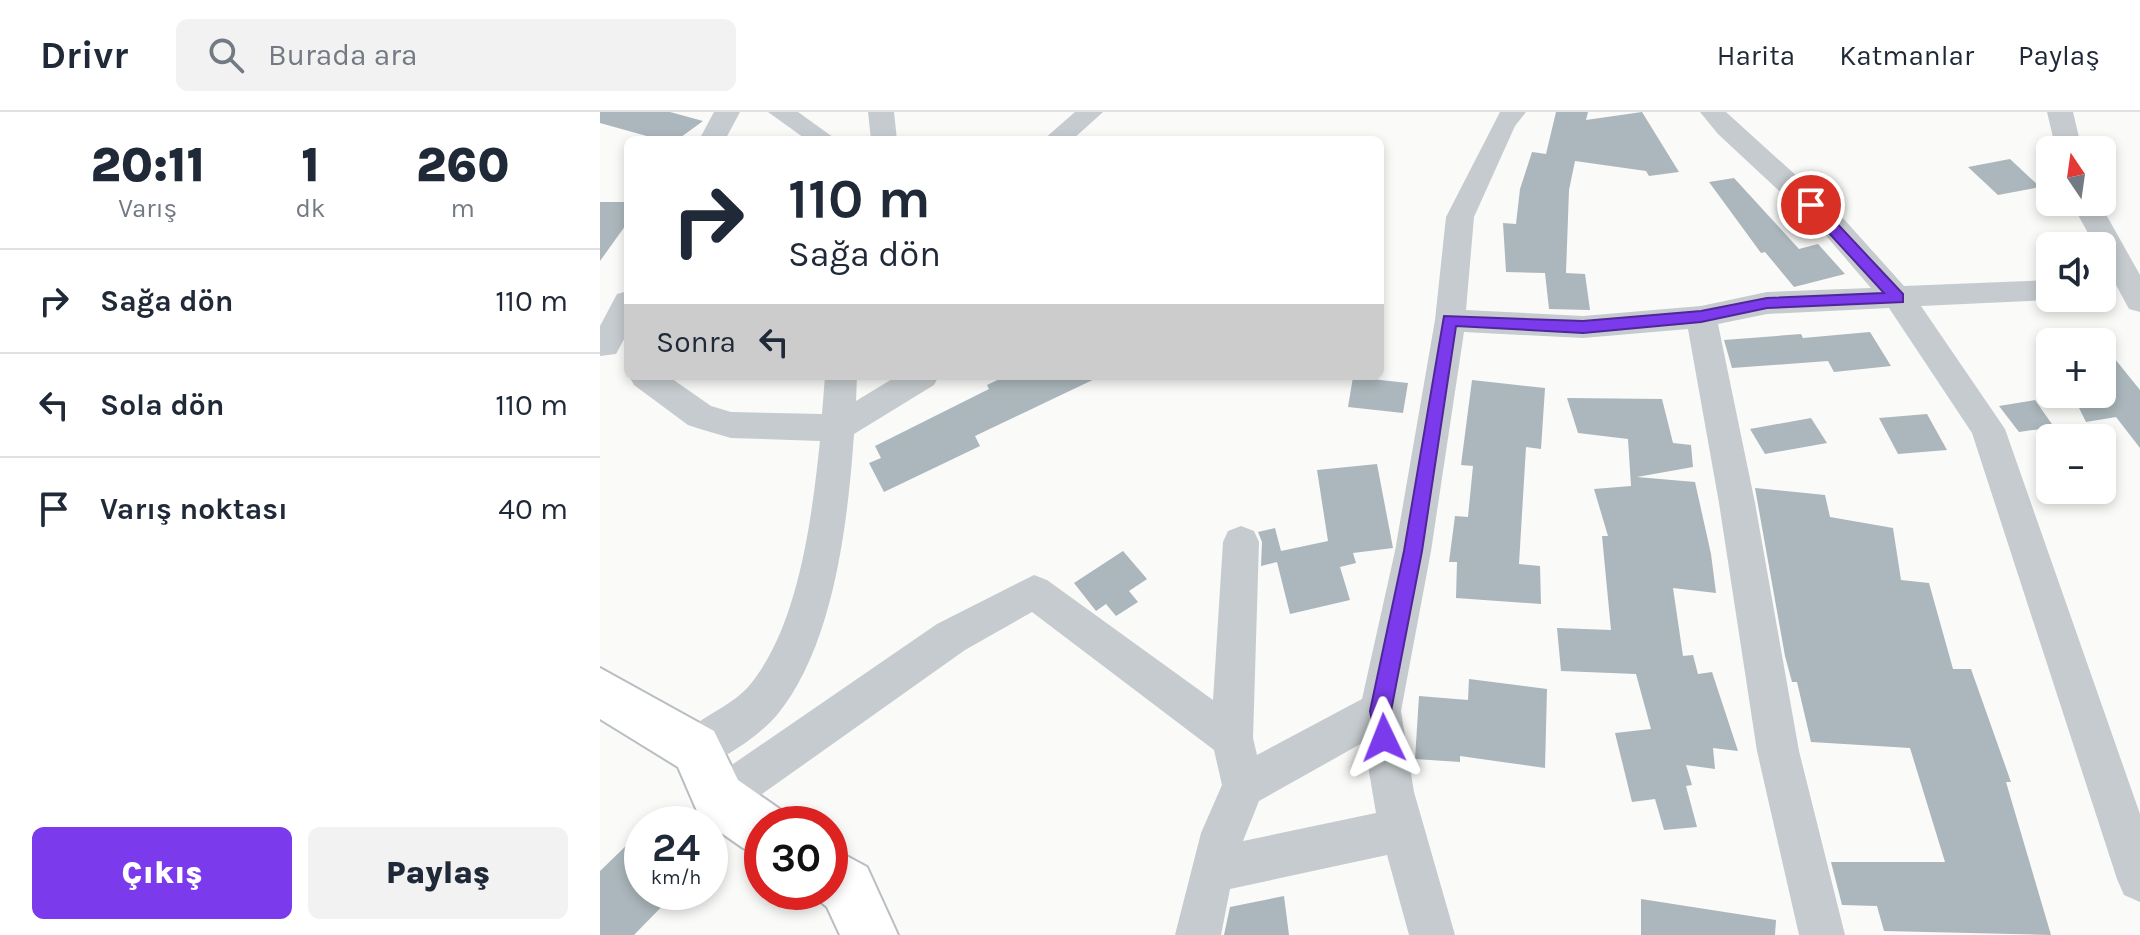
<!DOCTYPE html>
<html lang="tr">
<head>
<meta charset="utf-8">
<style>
  :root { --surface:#fff; --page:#f2f2f3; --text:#1f2937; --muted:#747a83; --line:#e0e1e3; --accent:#7c3aed }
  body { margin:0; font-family:Karla,sans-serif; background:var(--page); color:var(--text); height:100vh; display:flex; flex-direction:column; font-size:30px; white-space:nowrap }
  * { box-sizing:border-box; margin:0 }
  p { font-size:26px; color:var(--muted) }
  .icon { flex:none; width:44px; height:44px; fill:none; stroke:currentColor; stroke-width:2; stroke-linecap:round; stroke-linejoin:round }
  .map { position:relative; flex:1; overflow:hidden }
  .details { display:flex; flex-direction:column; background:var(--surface); width:600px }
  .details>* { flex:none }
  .banner { position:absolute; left:24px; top:24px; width:760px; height:244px; border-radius:12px; box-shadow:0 4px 12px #0003; background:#fff; color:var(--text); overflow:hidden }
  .needle { width:52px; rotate:347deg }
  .buttons { position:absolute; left:1436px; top:24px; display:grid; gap:16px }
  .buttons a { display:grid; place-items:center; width:80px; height:80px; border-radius:12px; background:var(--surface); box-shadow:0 4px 12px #0003; font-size:40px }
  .speed { position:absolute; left:24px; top:694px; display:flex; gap:16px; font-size:40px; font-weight:700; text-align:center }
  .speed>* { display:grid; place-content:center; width:104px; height:104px; border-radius:50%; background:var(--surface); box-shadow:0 4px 12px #0003; line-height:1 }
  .speed small { font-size:20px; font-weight:400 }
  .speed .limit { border:12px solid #d22; background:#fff; color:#111 }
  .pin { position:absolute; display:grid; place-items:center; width:68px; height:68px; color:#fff; margin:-34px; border:4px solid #fff; border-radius:50%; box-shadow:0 2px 8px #0007 }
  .me { position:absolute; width:88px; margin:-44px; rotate:358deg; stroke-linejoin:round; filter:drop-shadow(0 0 6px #0008) }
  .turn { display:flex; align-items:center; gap:28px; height:168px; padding:0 32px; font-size:36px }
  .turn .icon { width:104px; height:104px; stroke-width:2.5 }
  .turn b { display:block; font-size:56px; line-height:68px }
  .then { display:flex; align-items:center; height:76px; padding:0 32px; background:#0003; gap:16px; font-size:30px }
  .eta { display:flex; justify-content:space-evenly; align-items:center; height:136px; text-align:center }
  .eta b { font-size:48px; font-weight:800; line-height:56px }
  .action { display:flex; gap:16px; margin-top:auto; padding:16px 32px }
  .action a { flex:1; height:92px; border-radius:12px; background:var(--accent); color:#fff; font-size:32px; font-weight:800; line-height:92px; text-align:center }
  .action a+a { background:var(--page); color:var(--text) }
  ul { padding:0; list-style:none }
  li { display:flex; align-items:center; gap:24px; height:104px; padding:0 32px; border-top:2px solid var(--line) }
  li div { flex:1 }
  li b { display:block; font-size:30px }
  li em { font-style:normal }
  header { display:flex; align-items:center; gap:48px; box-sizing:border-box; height:112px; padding:0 40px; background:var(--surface); border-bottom:2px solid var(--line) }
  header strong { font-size:38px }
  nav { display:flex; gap:44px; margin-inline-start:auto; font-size:28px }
  .search { width:560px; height:72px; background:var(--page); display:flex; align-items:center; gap:20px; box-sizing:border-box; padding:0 28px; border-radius:12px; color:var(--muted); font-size:30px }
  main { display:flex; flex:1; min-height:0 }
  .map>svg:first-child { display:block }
  .building { fill:#abb7bc }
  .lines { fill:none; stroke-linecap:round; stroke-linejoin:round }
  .major-casing { stroke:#b8bec2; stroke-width:4 }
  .minor { fill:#c5cbce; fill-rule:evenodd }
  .major { fill:#fff; fill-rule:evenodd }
  .route { fill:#7c3aed; stroke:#51269a; stroke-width:2 }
</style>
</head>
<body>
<header>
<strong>Drivr</strong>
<div class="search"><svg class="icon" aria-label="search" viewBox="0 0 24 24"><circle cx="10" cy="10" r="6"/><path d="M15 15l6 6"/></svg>Burada ara</div>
<nav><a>Harita</a><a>Katmanlar</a><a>Paylaş</a></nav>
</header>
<main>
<section class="details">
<div class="eta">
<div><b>20:11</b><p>Varış</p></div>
<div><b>1</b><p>dk</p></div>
<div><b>260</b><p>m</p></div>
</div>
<ul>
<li><svg class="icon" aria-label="right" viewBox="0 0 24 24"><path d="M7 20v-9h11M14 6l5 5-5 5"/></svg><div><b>Sağa dön</b></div><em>110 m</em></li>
<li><svg class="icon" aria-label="left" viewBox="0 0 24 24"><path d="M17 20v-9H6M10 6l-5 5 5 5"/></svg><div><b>Sola dön</b></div><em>110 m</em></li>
<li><svg class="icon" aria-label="arrive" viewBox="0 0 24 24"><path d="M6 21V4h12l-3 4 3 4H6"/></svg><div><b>Varış noktası</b></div><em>40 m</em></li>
</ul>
<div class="action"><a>Çıkış</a><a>Paylaş</a></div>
</section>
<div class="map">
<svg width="1540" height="823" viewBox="0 0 1540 823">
  <rect width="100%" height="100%" fill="#fafaf8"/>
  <g class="building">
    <polygon points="0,0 70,0 103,9 77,28 61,28 0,11"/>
    <polygon points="956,0 988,0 986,8 1042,0 1079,60 1049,64 1046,59 975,49 969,78 966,161 985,162 990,198 949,197 945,161 906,160 903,111 916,112 920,77 932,40 946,42"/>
    <polygon points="1410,47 1440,75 1398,83 1368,55"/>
    <polygon points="1134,66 1199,137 1218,132 1245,162 1194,175 1165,140 1161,141 1109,70"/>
    <polygon points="0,90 28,90 28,110 0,149"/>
    <polygon points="1270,220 1291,254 1234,260 1228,249 1132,256 1124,228 1201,222 1203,226"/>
    <polygon points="1502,231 1540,278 1540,336 1516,305 1486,310 1472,282 1502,282"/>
    <polygon points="406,264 501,264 375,324 380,334 284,380 269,351 281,346 275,334 389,277 387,273"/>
    <polygon points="753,265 808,271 803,301 748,295"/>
    <polygon points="872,268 945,276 941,337 926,335 919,452 940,454 941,492 856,486 857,450 849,450 855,404 868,405 873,354 861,353"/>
    <polygon points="967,286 1062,287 1073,331 1091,333 1093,355 1037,365 1095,370 1111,442 1116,481 1073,476 1083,544 1093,543 1098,562 1112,560 1138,639 1113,636 1115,657 1086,653 1092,673 1086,674 1097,715 1064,718 1055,687 1032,690 1015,621 1051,617 1036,562 961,559 957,516 1011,518 1002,424 1008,424 994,377 1031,374 1028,327 978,321"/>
    <polygon points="1435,288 1454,315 1419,320 1399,294"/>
    <polygon points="1327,302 1347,338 1298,342 1279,306"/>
    <polygon points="1211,306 1227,331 1165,342 1150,317"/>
    <polygon points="777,352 793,436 753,441 756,451 740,455 750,488 690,502 677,450 661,454 662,430 658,420 675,416 681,439 728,429 717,358"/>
    <polygon points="1155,376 1225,383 1230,405 1293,416 1301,468 1329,471 1353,557 1371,557 1411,670 1406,670 1451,823 1284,819 1277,794 1242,793 1231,750 1345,750 1310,636 1211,630 1197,570 1192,570 1185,544"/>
    <polygon points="523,439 547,467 529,479 538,490 516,504 506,492 496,499 474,471"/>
    <polygon points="869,567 947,577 945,656 860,644 860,650 815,647 819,584 868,588"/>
    <polygon points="30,730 42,742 42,780 76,780 34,823 0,823 0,759"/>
    <polygon points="684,784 689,823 624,823 630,795"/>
    <polygon points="1041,787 1176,808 1175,823 1041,823"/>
  </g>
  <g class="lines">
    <g class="major-casing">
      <g id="major">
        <polygon points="0,556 114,619 138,668 181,698 187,712 162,712 162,744 143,736 100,706 78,655 0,607"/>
        <polygon points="230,735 267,755 298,823 240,823 227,795 209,780 230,780"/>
      </g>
    </g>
    <g class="minor">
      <polygon points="114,0 140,0 125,28 99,28"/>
      <polygon points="168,0 198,0 237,28 207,28"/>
      <polygon points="268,0 294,0 297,28 271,28"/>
      <polygon points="475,0 503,0 472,28 443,28"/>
      <path d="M900 0H926L915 14 874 105 866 198 983 204 1101 194 1167 180 1271 176 1222 119 1118 22 1100 0H1126L1242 105 1304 174 1450 168V186H1458L1450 188 1321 194 1405 317 1540 702V790L1524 783 1517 767 1372 321 1289 196 1167 202 1118 212 1155 391 1199 639 1245 823H1199L1157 639 1119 391 1088 217 983 226 864 220 831 439 801 599 814 680 855 823H809L787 743 630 777 621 823H575L601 721 622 673 614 638 432 500 365 538 134 702 119 709 104 702 97 687 104 672 337 512 434 463 447 468 613 588 623 430 628 419 641 414 654 419 659 430 653 626 657 643 762 587 795 439 835 208 846 105ZM764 630 776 701 643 729 659 689Z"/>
      <polygon points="1447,0 1473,0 1482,38 1456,38"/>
      <polygon points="1471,90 1499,90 1540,163 1540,200 1529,197 1502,147 1502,134 1495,134"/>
      <polygon points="28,179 28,220 16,242 0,244 0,214 17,182"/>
      <path d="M29 264H68L111 294 131 300 222 302 225 264H257L256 289 297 264H339L334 273 254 322C248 409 234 534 177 603 157 626 124 647 96 658L81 652 75 637C88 607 127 599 148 575 199 516 212 404 220 329L131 326 100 317 88 313 34 273Z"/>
    </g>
    <use href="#major" class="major"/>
  </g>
  <polygon class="route" points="1206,89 1216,89 1303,182 1303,190 1167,196 1101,210 983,221 856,214 822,439 791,599 795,626 792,634 784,637 777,634 770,599 804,439 844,204 983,209 1101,199 1167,186 1284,181 1206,96"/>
</svg>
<div class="buttons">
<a><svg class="needle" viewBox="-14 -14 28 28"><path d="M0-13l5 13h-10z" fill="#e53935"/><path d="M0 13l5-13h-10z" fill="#747a83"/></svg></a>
<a><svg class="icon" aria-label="sound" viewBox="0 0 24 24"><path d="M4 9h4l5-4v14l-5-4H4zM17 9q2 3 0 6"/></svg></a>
<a>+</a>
<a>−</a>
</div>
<div class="speed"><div>24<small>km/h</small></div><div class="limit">30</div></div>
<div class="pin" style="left:1211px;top:93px;background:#d93025"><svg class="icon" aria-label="arrive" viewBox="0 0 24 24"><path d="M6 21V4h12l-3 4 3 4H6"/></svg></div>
<svg class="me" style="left:784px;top:626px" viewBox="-20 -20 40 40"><path d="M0-17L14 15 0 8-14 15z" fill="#7c3aed" stroke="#fff" stroke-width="4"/></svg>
<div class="banner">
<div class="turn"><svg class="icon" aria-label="right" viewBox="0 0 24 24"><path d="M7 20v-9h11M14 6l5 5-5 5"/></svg><div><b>110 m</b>Sağa dön</div></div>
<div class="then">Sonra<svg class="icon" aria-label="left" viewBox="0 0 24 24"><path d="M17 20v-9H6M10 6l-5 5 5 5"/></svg></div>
</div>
</div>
</main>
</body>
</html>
